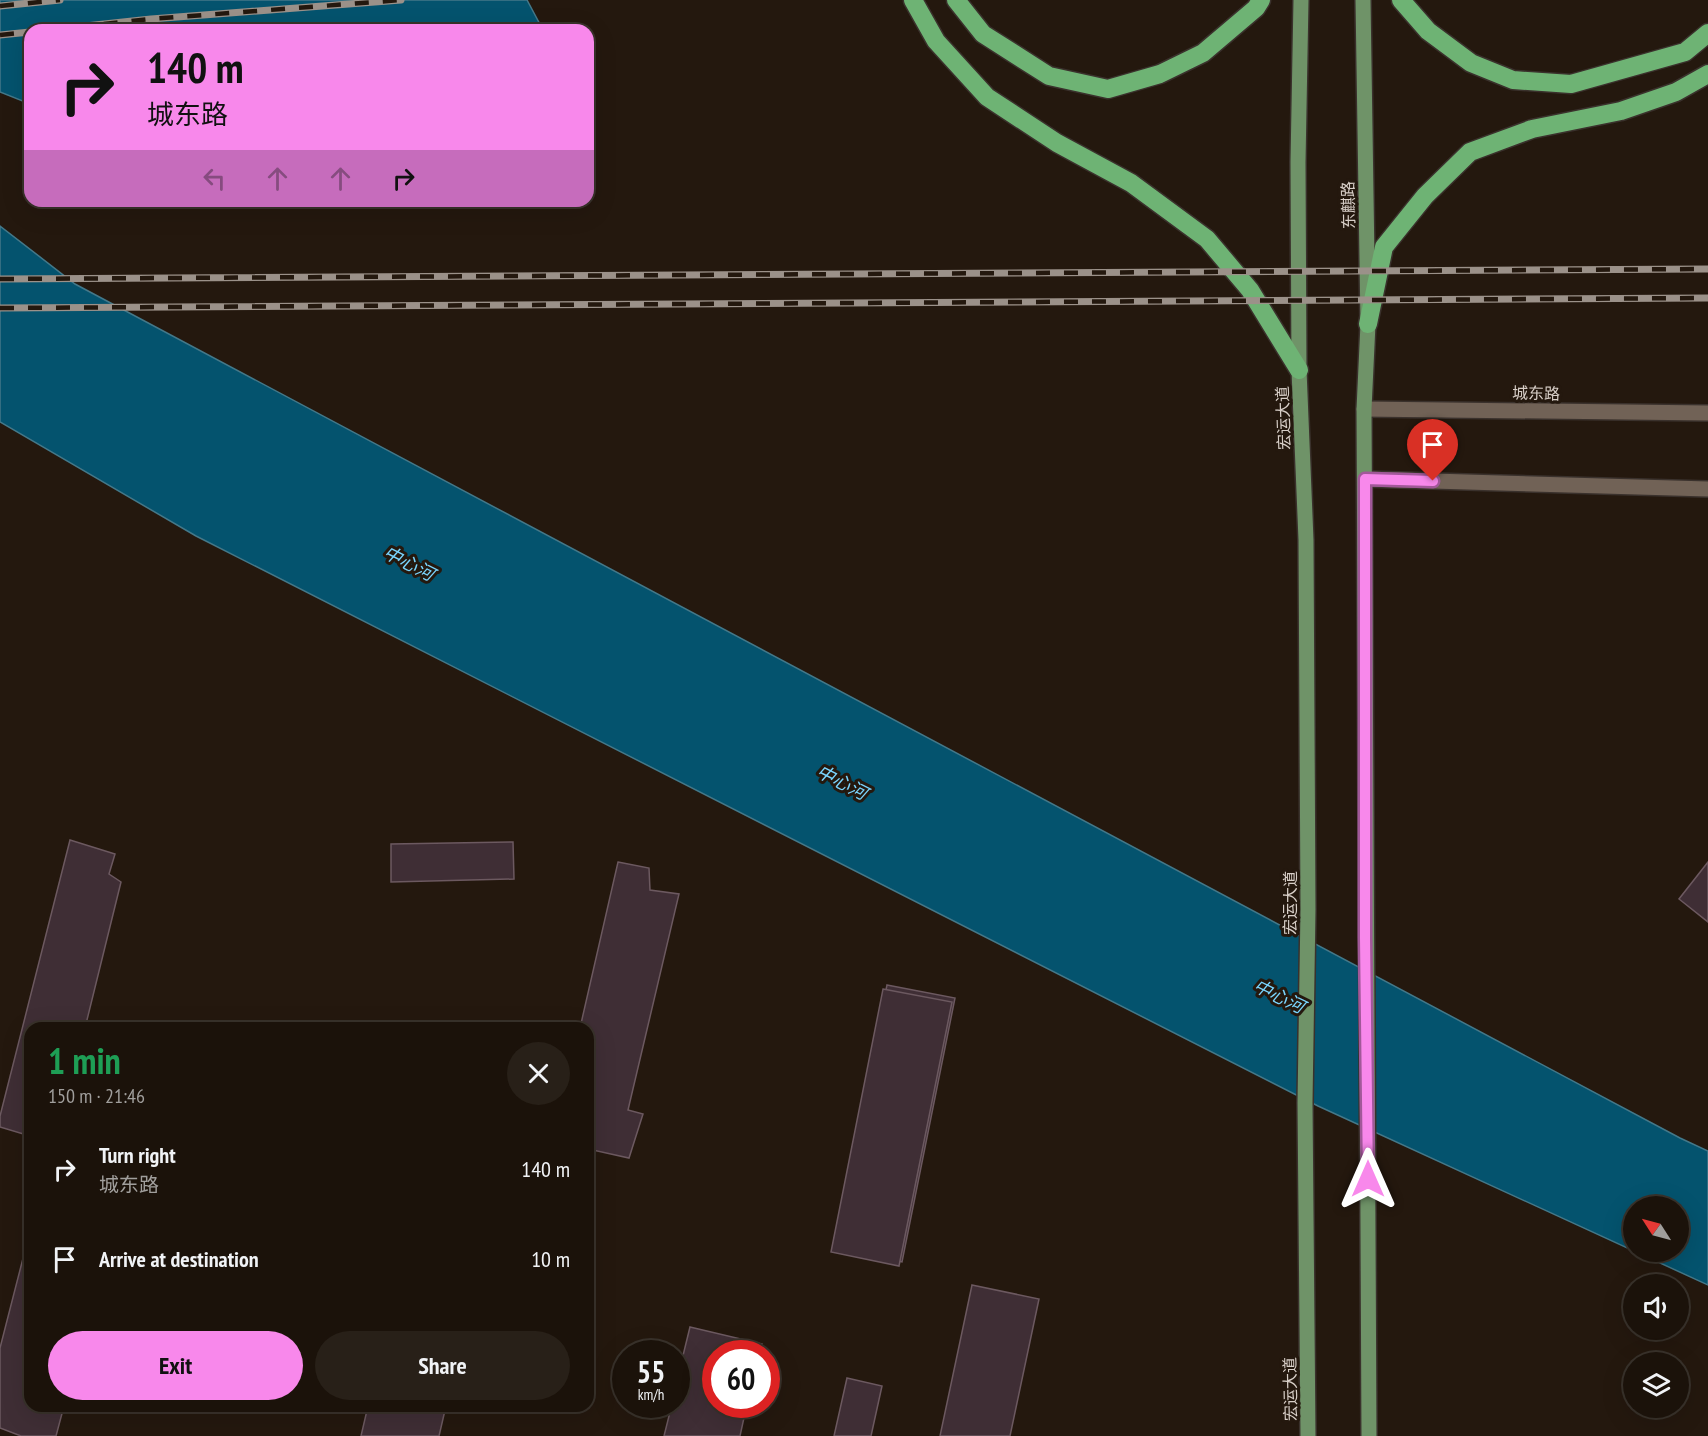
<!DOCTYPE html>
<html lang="en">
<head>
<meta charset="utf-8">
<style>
  :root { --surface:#1b120a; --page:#282018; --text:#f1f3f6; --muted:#a09e9c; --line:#39322b; --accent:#f888eb }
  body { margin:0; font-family:"PT Sans Narrow","Noto Sans SC",sans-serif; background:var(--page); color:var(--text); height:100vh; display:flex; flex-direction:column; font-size:22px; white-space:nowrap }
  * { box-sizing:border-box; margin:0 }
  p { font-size:20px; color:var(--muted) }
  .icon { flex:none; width:33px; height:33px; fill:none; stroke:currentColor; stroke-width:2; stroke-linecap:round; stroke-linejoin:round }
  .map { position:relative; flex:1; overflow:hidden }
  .side { position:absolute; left:24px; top:1022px; width:570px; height:390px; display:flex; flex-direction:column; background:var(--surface); border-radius:18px; box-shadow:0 6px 24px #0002,0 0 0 2px var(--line) }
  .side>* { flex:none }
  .hud { position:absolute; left:24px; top:24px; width:570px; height:183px; border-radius:18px; box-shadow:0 6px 24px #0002,0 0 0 2px var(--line); background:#f888eb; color:#111; overflow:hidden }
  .needle { width:39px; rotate:306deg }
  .tools { position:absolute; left:1623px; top:1196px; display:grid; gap:12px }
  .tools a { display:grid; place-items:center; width:66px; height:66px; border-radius:50%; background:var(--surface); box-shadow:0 6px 24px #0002,0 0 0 2px var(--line); font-size:30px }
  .speed { position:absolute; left:612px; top:1340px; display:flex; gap:12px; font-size:30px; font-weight:700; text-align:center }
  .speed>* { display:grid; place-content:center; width:78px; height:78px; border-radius:50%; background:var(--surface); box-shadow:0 6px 24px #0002,0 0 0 2px var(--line); line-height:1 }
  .speed small { font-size:15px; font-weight:400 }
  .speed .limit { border:9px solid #d22; background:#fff; color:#111 }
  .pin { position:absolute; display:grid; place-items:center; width:51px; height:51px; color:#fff; margin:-62px -26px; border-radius:50% 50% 50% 0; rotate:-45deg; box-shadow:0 0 6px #0007 }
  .pin .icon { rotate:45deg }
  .me { position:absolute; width:66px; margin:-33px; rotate:0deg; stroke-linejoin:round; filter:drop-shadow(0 0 4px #0008) }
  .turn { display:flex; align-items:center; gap:21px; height:126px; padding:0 24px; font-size:27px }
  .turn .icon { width:78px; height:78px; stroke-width:2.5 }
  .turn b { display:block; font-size:42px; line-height:51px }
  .lanes { display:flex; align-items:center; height:57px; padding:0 24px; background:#0003; justify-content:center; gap:30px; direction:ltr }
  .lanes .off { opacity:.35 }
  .round { display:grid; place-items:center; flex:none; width:63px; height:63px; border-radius:32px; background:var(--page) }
  .headline { display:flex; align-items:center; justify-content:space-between; height:102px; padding:0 24px }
  h1 { font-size:36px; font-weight:800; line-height:45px; color:#1e9e55 }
  .cta { display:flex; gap:12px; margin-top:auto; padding:12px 24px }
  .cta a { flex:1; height:69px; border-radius:36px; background:var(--accent); color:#111; font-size:24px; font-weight:800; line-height:69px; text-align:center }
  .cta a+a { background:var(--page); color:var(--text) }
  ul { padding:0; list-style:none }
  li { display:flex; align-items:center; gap:18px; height:90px; padding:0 24px }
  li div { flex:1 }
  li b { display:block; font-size:22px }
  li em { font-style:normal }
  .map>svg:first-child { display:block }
  .water { fill:#04536e; stroke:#447889; stroke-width:1.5; fill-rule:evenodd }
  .building { fill:#3f2e35; stroke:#6c5960; stroke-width:1.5 }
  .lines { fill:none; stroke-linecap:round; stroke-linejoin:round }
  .secondary-casing { stroke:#3a312c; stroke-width:18 }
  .primary-casing { stroke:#3a312c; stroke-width:18 }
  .motorway-casing { stroke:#3a312c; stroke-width:21 }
  .secondary { stroke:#716256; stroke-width:15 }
  .primary { stroke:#6f9368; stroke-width:15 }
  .motorway { stroke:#6eb374; stroke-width:18 }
  .rail-casing { stroke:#9b9189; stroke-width:7 }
  .rail { stroke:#24180e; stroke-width:4.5; stroke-dasharray:14; stroke-linecap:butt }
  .route-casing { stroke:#a15899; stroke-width:15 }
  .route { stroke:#f888eb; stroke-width:10 }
  .labels { text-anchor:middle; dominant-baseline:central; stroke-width:6; stroke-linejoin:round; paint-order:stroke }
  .street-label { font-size:16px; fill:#d8cfc8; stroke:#24180e }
  .water-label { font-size:18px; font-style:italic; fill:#7ad5fe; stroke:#24180e }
</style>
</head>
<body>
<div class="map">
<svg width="1708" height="1436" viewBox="0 0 1708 1436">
  <rect width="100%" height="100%" fill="#24180e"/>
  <g class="water">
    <polygon points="0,0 527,0 543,30 30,30 30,104 0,92"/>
    <path d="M0 226 75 284 1680 1138 1708 1151V1285L1318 1106 196 536 0 422ZM1634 1206H1678V1251H1634Z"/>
  </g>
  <g class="building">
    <polygon points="70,840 115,854 109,874 121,882 85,1028 30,1028 30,1136 0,1127 0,1116"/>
    <polygon points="513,842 514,879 391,882 391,844"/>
    <polygon points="618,862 649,868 650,890 679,894 628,1110 643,1114 629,1158 588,1149 588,1028 580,1028"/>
    <polygon points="1708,862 1708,922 1679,899"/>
    <polygon points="887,985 955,998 902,1262 833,1249"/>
    <polygon points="883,989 952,1002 899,1266 831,1252"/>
    <polygon points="30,1231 30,1406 64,1406 56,1436 21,1436 0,1428 0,1348"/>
    <polygon points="972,1285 1039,1299 1010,1436 940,1436"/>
    <polygon points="690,1327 762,1344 760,1353 716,1353 716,1404 747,1404 740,1436 664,1436 672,1404 676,1404 676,1384"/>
    <polygon points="847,1378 882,1386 871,1436 834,1436"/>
    <polygon points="368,1406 446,1406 439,1436 361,1436"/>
  </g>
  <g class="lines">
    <g class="secondary-casing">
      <g id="secondary">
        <polyline points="1364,409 1708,413"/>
        <polyline points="1365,479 1708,489"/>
      </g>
    </g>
    <g class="primary-casing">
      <g id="primary">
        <polyline points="1301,0 1298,162 1299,370 1306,540 1308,909 1305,1103 1308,1436"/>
        <polyline points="1363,0 1368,324 1364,409 1369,1436"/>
      </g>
    </g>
    <g class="motorway-casing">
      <g id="motorway">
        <polyline points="913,0 936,41 987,97 1057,143 1131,183 1207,239 1250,290 1299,370"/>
        <polyline points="956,0 983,34 1049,76 1108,89 1160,74 1203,53 1256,8 1261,0"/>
        <polyline points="1401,0 1428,31 1471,63 1513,80 1571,84 1685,52 1708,33"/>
        <polyline points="1368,324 1384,247 1425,196 1470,152 1532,129 1621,111 1676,92 1708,74"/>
      </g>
    </g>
    <use href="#secondary" class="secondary"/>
    <use href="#primary" class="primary"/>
    <use href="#motorway" class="motorway"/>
    <g class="rail-casing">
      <g id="rail">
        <polyline points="0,6 60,0"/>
        <polyline points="48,30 151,19 401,0"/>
        <polyline points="0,35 30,32"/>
        <polyline points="0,279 1708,269"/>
        <polyline points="0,308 1708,298"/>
      </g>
    </g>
    <use href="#rail" class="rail"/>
  </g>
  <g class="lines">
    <g class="route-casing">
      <polyline id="route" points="1368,1179 1365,938 1365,479 1433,481"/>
    </g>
    <use href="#route" class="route"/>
  </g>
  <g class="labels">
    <g class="street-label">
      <text transform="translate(1348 205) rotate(-91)">东麒路</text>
      <text transform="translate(1536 393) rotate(1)">城东路</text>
      <text transform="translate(1283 418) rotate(-92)">宏运大道</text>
      <text transform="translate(1290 903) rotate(-90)">宏运大道</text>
      <text transform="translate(1290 1389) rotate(-91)">宏运大道</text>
    </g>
    <g class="water-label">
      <text transform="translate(409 563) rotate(27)">中心河</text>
      <text transform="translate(842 782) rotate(27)">中心河</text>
      <text transform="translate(1279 996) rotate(26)">中心河</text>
    </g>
  </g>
</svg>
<div class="tools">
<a><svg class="needle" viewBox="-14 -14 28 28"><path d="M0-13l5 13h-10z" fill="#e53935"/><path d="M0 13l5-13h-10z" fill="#a09e9c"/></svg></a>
<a><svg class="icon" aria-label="sound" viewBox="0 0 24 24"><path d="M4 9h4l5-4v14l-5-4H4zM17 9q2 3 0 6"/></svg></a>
<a><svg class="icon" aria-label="layers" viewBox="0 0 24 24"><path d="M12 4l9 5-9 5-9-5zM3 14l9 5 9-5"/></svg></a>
</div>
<div class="speed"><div>55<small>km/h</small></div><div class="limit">60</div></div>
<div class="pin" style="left:1433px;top:481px;background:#d93025"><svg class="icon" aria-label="arrive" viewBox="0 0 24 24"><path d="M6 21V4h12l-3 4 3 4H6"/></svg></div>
<svg class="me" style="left:1368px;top:1179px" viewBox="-20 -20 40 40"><path d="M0-17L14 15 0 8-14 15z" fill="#f888eb" stroke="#fff" stroke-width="4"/></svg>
<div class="hud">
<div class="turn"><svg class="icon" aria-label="right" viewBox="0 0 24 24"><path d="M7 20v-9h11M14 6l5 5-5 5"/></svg><div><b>140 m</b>城东路</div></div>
<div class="lanes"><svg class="icon off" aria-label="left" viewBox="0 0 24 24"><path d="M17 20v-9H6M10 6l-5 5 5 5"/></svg><svg class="icon off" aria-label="ahead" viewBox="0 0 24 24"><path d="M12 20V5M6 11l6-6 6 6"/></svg><svg class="icon off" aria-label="ahead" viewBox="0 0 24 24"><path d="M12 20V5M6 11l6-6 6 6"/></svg><svg class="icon" aria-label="right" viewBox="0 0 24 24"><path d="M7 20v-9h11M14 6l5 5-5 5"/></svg></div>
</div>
<section class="side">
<div class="headline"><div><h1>1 min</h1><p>150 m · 21:46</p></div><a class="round"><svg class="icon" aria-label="close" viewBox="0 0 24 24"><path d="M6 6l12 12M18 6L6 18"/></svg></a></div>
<ul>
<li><svg class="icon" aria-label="right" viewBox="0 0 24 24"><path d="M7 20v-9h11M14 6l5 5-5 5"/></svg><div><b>Turn right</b><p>城东路</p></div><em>140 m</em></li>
<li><svg class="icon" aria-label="arrive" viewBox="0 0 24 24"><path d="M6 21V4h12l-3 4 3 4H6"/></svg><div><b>Arrive at destination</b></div><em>10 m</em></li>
</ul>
<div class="cta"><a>Exit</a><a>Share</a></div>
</section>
</div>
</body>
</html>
